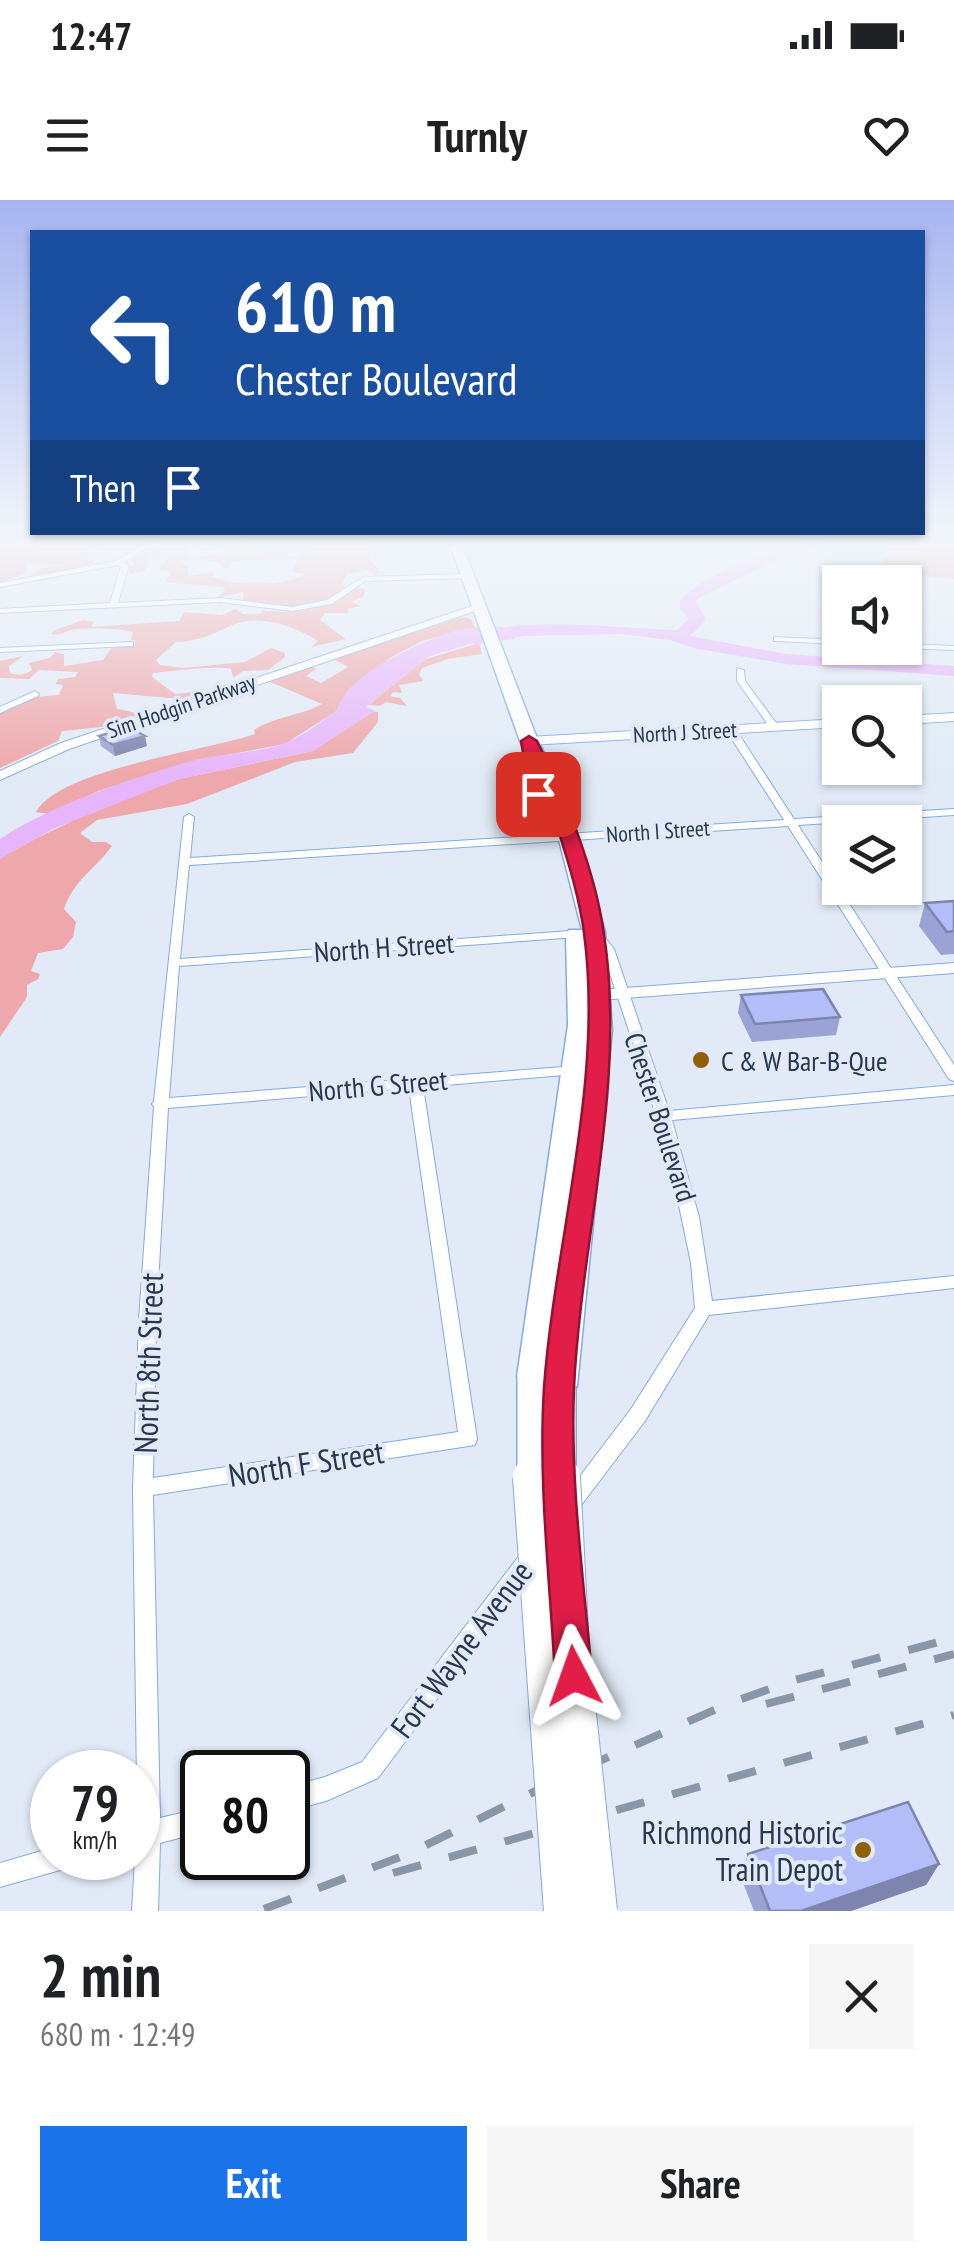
<!DOCTYPE html>
<html lang="en">
<head>
<meta charset="utf-8">
<style>
  :root { --surface:#fff; --page:#f6f6f6; --text:#202124; --muted:#757577; --accent:#1a73e8 }
  body { margin:0; font-family:"PT Sans Narrow",sans-serif; background:var(--page); color:var(--text); height:100vh; display:flex; flex-direction:column; font-size:38px; white-space:nowrap }
  * { box-sizing:border-box; margin:0 }
  p { font-size:32px; color:var(--muted) }
  .icon { flex:none; width:55px; height:55px; fill:none; stroke:currentColor; stroke-width:2; stroke-linecap:round; stroke-linejoin:round }
  .map { position:relative; height:1711px; overflow:hidden }
  .details { display:flex; flex-direction:column; background:var(--surface); flex:1 }
  .details>* { flex:none }
  .banner { position:absolute; left:30px; top:30px; width:895px; height:305px; border-radius:0px; box-shadow:0 2px 8px #0004; background:#1a4fa0; color:#fff; overflow:hidden }
  .tools { position:absolute; left:822px; top:365px; display:grid; gap:20px }
  .tools a { display:grid; place-items:center; width:100px; height:100px; border-radius:0px; background:var(--surface); box-shadow:0 2px 8px #0004; font-size:50px }
  .speed { position:absolute; left:30px; top:1550px; display:flex; gap:20px; font-size:50px; font-weight:700; text-align:center }
  .speed>* { display:grid; place-content:center; width:130px; height:130px; border-radius:50%; background:var(--surface); box-shadow:0 2px 8px #0004; line-height:1 }
  .speed small { font-size:25px; font-weight:400 }
  .speed .limit { border:5px solid #111; border-radius:15px; background:#fff; color:#111 }
  .pin { position:absolute; display:grid; place-items:center; width:85px; height:85px; color:#fff; margin:-42px; border-radius:20px; box-shadow:0 5px 15px #0006 }
  .me { position:absolute; width:110px; margin:-55px; rotate:356deg; stroke-linejoin:round; filter:drop-shadow(0 0 8px #0008) }
  .turn { display:flex; align-items:center; gap:35px; height:210px; padding:0 40px; font-size:45px }
  .turn .icon { width:130px; height:130px; stroke-width:2.5 }
  .turn b { display:block; font-size:70px; line-height:85px }
  .then { display:flex; align-items:center; height:95px; padding:0 40px; background:#0003; gap:20px; font-size:38px }
  .round { display:grid; place-items:center; flex:none; width:105px; height:105px; border-radius:0px; background:var(--page) }
  .head { display:flex; align-items:center; justify-content:space-between; height:170px; padding:0 40px }
  h1 { font-size:60px; font-weight:600; line-height:75px }
  .primary-button { display:flex; gap:20px; margin-top:auto; padding:20px 40px }
  .primary-button a { flex:1; height:115px; border-radius:0px; background:var(--accent); color:#fff; font-size:40px; font-weight:600; line-height:115px; text-align:center }
  .primary-button a+a { background:var(--page); color:var(--text) }
  .status { display:flex; justify-content:space-between; align-items:center; height:70px; padding:0 50px; background:var(--surface); direction:ltr }
  .status svg { height:28px; fill:currentColor }
  header { display:flex; justify-content:space-between; align-items:center; height:130px; padding:0 40px; background:var(--surface); font-size:45px; font-weight:600 }
  .map>svg:first-child { display:block }
  .green { fill:#eea7aa }
  .water { fill:#e7b5fb }
  .lines { fill:none; stroke-linecap:round; stroke-linejoin:round }
  .river { fill:#e7b5fb; fill-rule:evenodd }
  .street-casing { stroke:#82abe3; stroke-width:2 }
  .secondary-casing { stroke:#82abe3; stroke-width:2 }
  .highway-casing { stroke:#82abe3; stroke-width:3 }
  .street { fill:#fff; fill-rule:evenodd }
  .secondary { fill:#fff; fill-rule:evenodd }
  .highway { fill:#fff; fill-rule:evenodd }
  .rail { stroke:#8996a7; stroke-width:8; stroke-dasharray:29 29; stroke-linecap:butt }
  .highway-bridge-far1-casing { stroke:#82abe3; stroke-width:34; stroke-linecap:butt }
  .highway-bridge-casing { stroke:#82abe3; stroke-width:42; stroke-linecap:butt }
  .highway-bridge-far1 { stroke:#fff; stroke-width:31 }
  .highway-bridge { stroke:#fff; stroke-width:40 }
  .wall { fill:#9aa3d4 }
  .shaded-wall { fill:#7d84ad }
  .building { fill:#b3bdf7; stroke:#7d84ad; stroke-width:2.5 }
  .route { fill:#e11d48; stroke:#92132f; stroke-width:2.5 }
  .poi-dot { fill:#8e6109; stroke:#e1eaf6; stroke-width:4 }
  .labels { text-anchor:middle; dominant-baseline:central; stroke-width:8; stroke-linejoin:round; paint-order:stroke }
  .far-street-label { font-size:22px; fill:#26374e; stroke:#e1eaf6 }
  .street-label { font-size:28px; fill:#26374e; stroke:#e1eaf6 }
  .poi-label { font-size:28px; fill:#26374e; stroke:#e1eaf6; text-anchor:start }
  .near-street-label { font-size:32px; fill:#26374e; stroke:#e1eaf6 }
  .near-poi-label { font-size:32px; fill:#26374e; stroke:#e1eaf6; text-anchor:end }
</style>
</head>
<body>
<div class="status"><b>12:47</b><svg viewBox="0 0 49 12"><path d="M0 12V9h3v3zM5 12V6h3v6zM10 12V3h3v9zM15 12V0h3v12zM26 1h20v11H26zM47 4h2v5h-2z"/></svg></div>
<header><svg class="icon" aria-label="menu" viewBox="0 0 24 24"><path d="M4 6h16M4 12h16M4 18h16"/></svg>Turnly<svg class="icon" aria-label="heart" viewBox="0 0 24 24"><path d="M12 20l-8-8c-3-5 5-10 8-4 3-6 11-1 8 4z"/></svg></header>
<div class="map">
<svg width="954" height="1711" viewBox="0 0 954 1711">
  <rect width="100%" height="100%" fill="#e1eaf6"/>
  <g class="green">
    <path d="M0 339H153L150 342C180 342 202 338 235 339V346L206 351 190 348 188 360 180 362 188 366V376L214 372 212 377C233 386 287 387 305 374L292 371 298 358 231 361 229 368 224 369 218 362 193 358 233 350 302 356 299 351 308 349 307 344H249L252 339H367L370 360 381 372 375 375 369 370 347 374 342 383 346 389C312 409 280 410 243 401V392L216 398 225 391 223 387 166 382 171 372 158 369 171 356 149 358 145 371 129 374 130 366 134 365 131 360 140 349 137 348 129 352 91 349 81 359 94 360 93 364 27 378 40 369 65 365 27 363 26 373 0 383Z"/>
    <polygon points="893,339 954,342 954,379 878,370"/>
    <path d="M356 388 365 389 364 396 351 402 361 406 347 409 349 413H325L320 420 346 439 311 447 318 441C293 425 256 412 228 427 212 435 195 442 176 442L156 460 160 465 183 468 245 462 271 448 285 453V457L268 470 243 471 233 478 231 469C219 465 170 471 153 473L152 477 175 494 202 491 181 499 113 493 117 509 142 514 102 527 62 531 58 541 0 568V511L35 497 59 495 63 485 56 484 58 479 75 477 78 472 39 470 29 479 0 478V461L23 456 9 466 10 473C18 476 25 475 32 470L29 463 50 458 55 452 64 454V466L103 460 112 447 135 445V440H131L133 432C123 428 87 428 75 429 65 431 62 436 51 434L53 431 83 420 93 422 92 427 179 421 184 412 222 415 236 409 243 414H260L262 410C295 416 328 407 356 388Z"/>
    <path d="M463 417 471 419 475 428 422 441 390 458 343 498 338 510 285 544 190 562 98 591 49 614 36 612C60 569 206 551 255 534L254 530C276 516 300 516 322 504L268 481 311 466 316 469 306 476 321 483 348 467 333 459Z"/>
    <polygon points="479,443 482,454 448,459 422,468 419,474 423,481 399,485 402,493 393,492 390,496 400,498 407,506 386,502 380,506 369,505 423,460"/>
    <path d="M372 512H378V522L353 553 295 562 187 604 97 620 80 633 92 642H106L112 646C96 668 73 681 64 709L76 722 73 737 63 749 38 753 31 771 40 774 38 779 27 785V797L0 837V659L4 654 97 609 179 579 313 551Z"/>
  </g>
  <path class="water" d="M493 426 510 428 515 439 470 444 430 456 366 507 375 511 313 551 179 579 55 628 0 659V639C51 605 130 579 191 561 221 553 254 554 282 544 306 535 319 523 337 510 348 474 413 446 446 434 460 428 478 428 493 426Z"/>
  <g class="lines">
    <path class="river" d="M814 339H834L779 359 702 396 696 401 706 420 690 436 786 454 954 466V476L786 464 694 448 670 440 622 434 523 436 475 445 467 440C505 412 629 430 677 430L689 419 680 408V400C708 371 775 351 814 339Z"/>
    <g class="street-casing">
      <g id="street">
        <polygon points="158,342 160,345 141,351 124,362 129,365 118,403 220,398 292,407 327,400 363,377 466,374 470,376 466,378 365,381 332,404 292,411 220,402 0,413 0,409 110,403 121,366 118,365 0,387 0,383 116,361 137,349"/>
        <polygon points="774,437 840,440 840,444 777,441 774,441"/>
        <polygon points="133,442 133,446 130,446 0,452 0,448"/>
        <polygon points="905,444 954,446 954,450 902,448 905,448"/>
        <polygon points="737,468 744,470 745,481 779,527 777,529 771,529 737,481"/>
        <polygon points="35,491 39,494 38,496 0,513 0,507"/>
        <path d="M731 527 736 530 794 619 954 609V615L798 625 954 865V881L949 879 788 626 189 665 180 759 598 729 614 749 669 911 954 885V895L672 920 699 1017 712 1101 954 1076V1088L709 1115 645 1221 579 1308 572 1311 565 1308 562 1302 565 1296 631 1209 695 1108 691 1063 672 972 646 882 602 750 591 736 179 766 169 898 576 866 583 870 576 874 423 887 477 1239 475 1245 153 1295 160 1618 202 1608V1632L160 1643 158 1711H132L135 1658H138L133 1288 139 1120 154 907 152 904 154 901 184 617 189 614 194 617 190 658 784 620 726 530ZM409 888 458 1232 153 1278 156 1120 168 908Z"/>
        <polygon points="529,1349 536,1352 539,1359 536,1366 378,1578 326,1601 288,1611 288,1587 325,1577 362,1562 522,1352"/>
        <polygon points="52,1648 52,1658 74,1658 71,1667 0,1687 0,1663"/>
      </g>
    </g>
    <g class="secondary-casing">
      <g id="secondary">
        <polygon points="478,404 483,407 481,409 69,549 0,580 0,571 61,543"/>
        <polygon points="954,513 954,521 905,524 905,516"/>
        <polygon points="840,519 840,527 529,545 523,541 529,537"/>
        <polygon points="954,763 954,773 586,801 578,796 586,791"/>
      </g>
    </g>
    <g class="highway-casing">
      <polygon id="highway" points="448,339 460,339 538,541 565,593 605,732 612,830 577,1186 572,1196 560,1200 548,1196 544,1187 533,1191 521,1187 517,1177 568,825 566,735 569,730 582,730 547,593 520,541"/>
    </g>
    <use href="#street" class="street"/>
    <use href="#secondary" class="secondary"/>
    <use href="#highway" class="highway"/>
    <g class="rail">
      <polyline points="766,1504 954,1454"/>
      <polyline points="393,1673 954,1515"/>
      <polyline points="264,1709 408,1654 568,1575 730,1503 795,1480 954,1438"/>
    </g>
    <g class="highway-bridge-far1-casing">
      <g id="highway-bridge-far1">
        <polyline points="533,1177 533,1280"/>
        <polyline points="560,1280 560,1186"/>
      </g>
    </g>
    <g class="highway-bridge-casing">
      <g id="highway-bridge">
        <polyline points="533,1277 564,1711"/>
        <polyline points="560,1277 569,1449 597,1711"/>
      </g>
    </g>
    <use href="#highway-bridge-far1" class="highway-bridge-far1"/>
    <use href="#highway-bridge" class="highway-bridge"/>
  </g>
  <g class="wall">
    <polygon points="99,536 147,546 115,556 101,546"/>
    <polygon points="954,701 954,754 941,755 919,726 925,703"/>
    <polygon points="741,795 840,817 836,835 752,842 738,813"/>
    <polygon points="748,1654 939,1664 926,1685 851,1711 754,1711 740,1675"/>
  </g>
  <g class="shaded-wall">
    <polygon points="145,536 147,546 115,556 113,545"/>
    <polygon points="939,1664 926,1685 851,1711 801,1711"/>
  </g>
  <g class="building">
    <polygon points="129,527 145,536 113,545 99,536"/>
    <polygon points="954,701 954,731 947,732 925,703"/>
    <polygon points="823,789 840,817 755,824 741,795"/>
    <polygon points="908,1602 939,1664 801,1711 770,1711 748,1654"/>
  </g>
  <linearGradient id="sky" x2="0" y2="1"><stop stop-color="#a7b4f0"/><stop offset="0.59" stop-color="#f2f6fb"/><stop offset="1" stop-color="#f2f6fb" stop-opacity="0"/></linearGradient>
  <rect width="954" height="578" fill="url(#sky)"/>
  <path class="route" d="M529 536 537 541C566 598 595 670 604 734 627 885 581 1038 574 1188 570 1284 584 1381 592 1476L586 1489 574 1495 561 1489 555 1476C550 1381 538 1283 544 1187 555 1040 604 881 584 733 578 686 560 639 547 593L538 600 530 594 521 541Z"/>
  <g class="poi-dot">
    <circle cx="701" cy="860" r="10"/>
    <circle cx="863" cy="1650" r="10"/>
  </g>
  <g class="labels">
    <g class="far-street-label">
      <text transform="translate(181 506) rotate(-19)">Sim Hodgin Parkway</text>
      <text transform="translate(685 532) rotate(-3)">North J Street</text>
      <text transform="translate(658 631) rotate(-4)">North I Street</text>
    </g>
    <g class="street-label">
      <text transform="translate(384 747) rotate(-4)">North H Street</text>
      <text transform="translate(378 885) rotate(-5)">North G Street</text>
      <text transform="translate(661 917) rotate(72)">Chester Boulevard</text>
    </g>
    <g class="poi-label">
      <text x="721" y="860">C &amp; W Bar-B-Que</text>
    </g>
    <g class="near-street-label">
      <text transform="translate(148 1163) rotate(-88)">North 8th Street</text>
      <text transform="translate(306 1263) rotate(-9)">North F Street</text>
      <text transform="translate(461 1449) rotate(-53)">Fort Wayne Avenue</text>
    </g>
    <g class="near-poi-label">
      <text x="843" y="1632">Richmond Historic<tspan x="843" dy="37">Train Depot</tspan></text>
    </g>
  </g>
</svg>
<div class="tools">
<a><svg class="icon" aria-label="sound" viewBox="0 0 24 24"><path d="M4 9h4l5-4v14l-5-4H4zM17 9q2 3 0 6"/></svg></a>
<a><svg class="icon" aria-label="search" viewBox="0 0 24 24"><circle cx="10" cy="10" r="6"/><path d="M15 15l6 6"/></svg></a>
<a><svg class="icon" aria-label="layers" viewBox="0 0 24 24"><path d="M12 4l9 5-9 5-9-5zM3 14l9 5 9-5"/></svg></a>
</div>
<div class="speed"><div>79<small>km/h</small></div><div class="limit">80</div></div>
<div class="pin" style="left:538px;top:594px;background:#d93025"><svg class="icon" aria-label="arrive" viewBox="0 0 24 24"><path d="M6 21V4h12l-3 4 3 4H6"/></svg></div>
<svg class="me" style="left:574px;top:1476px" viewBox="-20 -20 40 40"><path d="M0-17L14 15 0 8-14 15z" fill="#e11d48" stroke="#fff" stroke-width="4"/></svg>
<div class="banner">
<div class="turn"><svg class="icon" aria-label="left" viewBox="0 0 24 24"><path d="M17 20v-9H6M10 6l-5 5 5 5"/></svg><div><b>610 m</b>Chester Boulevard</div></div>
<div class="then">Then<svg class="icon" aria-label="arrive" viewBox="0 0 24 24"><path d="M6 21V4h12l-3 4 3 4H6"/></svg></div>
</div>
</div>
<section class="details">
<div class="head"><div><h1>2 min</h1><p>680 m · 12:49</p></div><a class="round"><svg class="icon" aria-label="close" viewBox="0 0 24 24"><path d="M6 6l12 12M18 6L6 18"/></svg></a></div>
<div class="primary-button"><a>Exit</a><a>Share</a></div>
</section>
</body>
</html>
